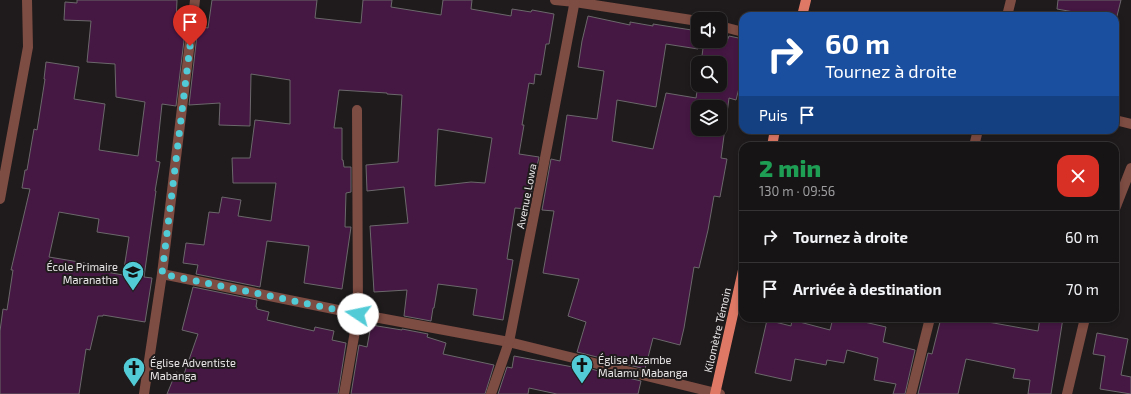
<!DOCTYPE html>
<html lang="fr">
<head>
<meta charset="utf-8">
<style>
  :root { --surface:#171415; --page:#242122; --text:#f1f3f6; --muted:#9e9ea0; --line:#363334 }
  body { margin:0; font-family:"Exo 2",sans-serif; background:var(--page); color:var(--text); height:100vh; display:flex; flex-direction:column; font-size:15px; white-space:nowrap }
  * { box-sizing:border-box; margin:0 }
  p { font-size:13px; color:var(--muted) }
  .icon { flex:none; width:22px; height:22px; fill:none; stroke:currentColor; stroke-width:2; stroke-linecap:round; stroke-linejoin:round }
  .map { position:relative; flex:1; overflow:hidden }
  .panel { position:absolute; left:739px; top:142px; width:380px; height:180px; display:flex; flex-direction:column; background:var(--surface); border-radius:12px; box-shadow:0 2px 6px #0003,0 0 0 1px var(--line) }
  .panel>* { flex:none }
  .guide { position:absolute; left:739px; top:12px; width:380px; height:122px; border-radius:12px; box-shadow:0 2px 6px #0003,0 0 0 1px var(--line); background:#1a4fa0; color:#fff; overflow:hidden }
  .fabs { position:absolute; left:691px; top:12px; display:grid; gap:8px }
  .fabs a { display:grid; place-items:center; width:36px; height:36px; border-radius:8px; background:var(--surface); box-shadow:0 2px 6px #0003,0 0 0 1px var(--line); font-size:20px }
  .pin { position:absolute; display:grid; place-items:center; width:34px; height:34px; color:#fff; margin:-41px -17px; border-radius:50% 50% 50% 0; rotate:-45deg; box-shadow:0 0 4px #0007 }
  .pin .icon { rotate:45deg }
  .me { position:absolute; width:44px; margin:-22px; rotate:281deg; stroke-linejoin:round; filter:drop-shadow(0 0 3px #0008) }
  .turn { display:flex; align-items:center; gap:14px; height:84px; padding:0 20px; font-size:18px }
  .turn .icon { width:52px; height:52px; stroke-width:2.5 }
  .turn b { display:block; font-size:28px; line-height:34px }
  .then { display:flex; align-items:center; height:38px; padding:0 20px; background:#0003; gap:8px; font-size:15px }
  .round { display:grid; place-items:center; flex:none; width:42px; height:42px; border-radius:12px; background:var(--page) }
  .head { display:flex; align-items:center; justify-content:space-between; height:68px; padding:0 20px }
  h1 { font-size:24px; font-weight:800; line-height:30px; color:#1e9e55 }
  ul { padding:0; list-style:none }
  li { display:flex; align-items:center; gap:12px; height:52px; padding:0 20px; border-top:1px solid var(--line) }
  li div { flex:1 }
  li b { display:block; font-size:15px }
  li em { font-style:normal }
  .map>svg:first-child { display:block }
  .building { fill:#451743; stroke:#6b686b; fill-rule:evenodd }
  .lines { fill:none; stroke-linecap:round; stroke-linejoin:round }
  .minor { stroke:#7d4c42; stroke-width:10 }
  .major { stroke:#df7966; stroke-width:10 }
  .route { stroke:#52cbd7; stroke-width:7; stroke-dasharray:0 12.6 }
  .labels { text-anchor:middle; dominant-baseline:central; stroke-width:4; stroke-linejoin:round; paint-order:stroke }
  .street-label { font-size:11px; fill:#e9e6e7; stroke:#1f1b1c }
  .poi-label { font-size:11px; fill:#e9e6e7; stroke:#1f1b1c; text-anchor:start }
</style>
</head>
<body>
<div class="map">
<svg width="1131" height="394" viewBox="0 0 1131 394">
  <rect width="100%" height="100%" fill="#1f1b1c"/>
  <g class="building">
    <path d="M77 0H177L176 23 186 24 176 106 162 104 156 161 160 162 155 191H156L144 277 152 278 145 322 103 315V316H98L90 350 86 349 79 394H0V331L3 309 7 310 13 270H11L30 189 22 188 25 170H27L34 129 37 130 45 79H44L46 62 79 67 74 99 105 104 99 150 138 156 145 102 116 97 115 64 87 62 91 21 64 20 65 2 77 3ZM59 212 99 219 97 232 129 237 123 275 84 268 85 263 49 257Z"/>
    <path d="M212 0H317L315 18 361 23 363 0H392L391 7 441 15 443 0H472L471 9 511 16 512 9 531 12 532 10 554 14 549 44H546L541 75 535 74 534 84 529 83 522 125H524L519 154 539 157 528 209 515 208 507 259 513 260 503 320 473 315 477 289 438 284 434 308H433L431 321 404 316 407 290 374 292 370 226 408 223 404 187 367 191 366 165 398 162 402 95 387 94V93L339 90 334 128H342V160H343L344 167H351V192L346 193 345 227H351L342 289 304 283 309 246 267 241 260 287 196 274 198 265 183 263 186 243 204 245 209 212 219 213 222 197 241 200 238 216 271 221 276 183H233L232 158H250L255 120 290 124V80L251 74 250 126 219 125 220 103 189 105 198 26 208 28ZM438 129 492 138 485 183 471 182 435 186Z"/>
    <polygon points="1058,0 1121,0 1116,20 1115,20 1115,16 1096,16 1057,9"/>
    <path d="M588 16 630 25V22L653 26V24L698 31V49L666 44 656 107 617 100 612 141 653 149 666 93 696 98 698 85H720V63H701L704 41H727L729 36 743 39V72L736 100 729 98 721 158 727 159 720 197 714 196 708 230 699 268 694 267 684 328 680 345 653 338 645 369 577 352 586 322 568 316 579 279 543 273 554 211 542 210 551 159 560 161 567 115 597 119 604 71 578 67 582 41ZM698 107H720V129H698Z"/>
    <polygon points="193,287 257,300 256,307 257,307 257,309 269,312 267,320 314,331 315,327 334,331 332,340 346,343 338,394 167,394 176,372 184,374 198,334 182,330"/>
    <polygon points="833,318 847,318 886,327 883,342 915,350 905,394 893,394 896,384 874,380 878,358 847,350 844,363 827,360 826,365 795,359 791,381 755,373 767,320 791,326 792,320 830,330"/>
    <polygon points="941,318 989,318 988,322 1038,331 1040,318 1063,318 1051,394 1028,394 1030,380 1013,378 1015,369 966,359 958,394 918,394 928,353 932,354"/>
    <polygon points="371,325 402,330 402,329 428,334 427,337 446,343 443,354 494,365 485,394 351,394 359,345 367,347"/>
    <polygon points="1097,333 1128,339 1121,375 1131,377 1131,394 1100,389 1105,356 1093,354"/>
    <polygon points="514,356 573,367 574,365 641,381 638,394 557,394 529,388 528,394 498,394 507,367 512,368"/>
  </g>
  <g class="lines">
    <g class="minor">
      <polyline points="555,0 575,2 698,21"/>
      <polyline points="1007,16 1011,0"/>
      <polyline points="720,26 743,32"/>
      <polyline points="1115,120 1131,124"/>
      <polyline points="974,146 978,130"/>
      <polyline points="0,199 28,47 27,0"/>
      <polyline points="1115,209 1131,168"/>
      <polyline points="162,274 358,314 509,342 720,394"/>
      <polyline points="144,394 162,274 195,0"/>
      <polyline points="344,394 358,314 357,110"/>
      <polyline points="491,394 509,342 541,179 575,0"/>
      <polyline points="911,394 930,318"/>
      <polyline points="1067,394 1085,318"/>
    </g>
    <g class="major">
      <polyline points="802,16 806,0"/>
      <polyline points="772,146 775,130"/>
      <polyline points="715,394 743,270"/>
    </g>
  </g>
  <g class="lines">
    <polyline class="route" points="190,46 162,274 358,314"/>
  </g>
  <defs>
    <g id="school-pin" transform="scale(1.15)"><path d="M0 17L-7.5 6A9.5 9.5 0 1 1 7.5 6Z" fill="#52cbd7" stroke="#1f1b1c"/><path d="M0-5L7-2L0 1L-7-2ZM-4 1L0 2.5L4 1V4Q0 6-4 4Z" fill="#111"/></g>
    <g id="church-pin" transform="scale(1.15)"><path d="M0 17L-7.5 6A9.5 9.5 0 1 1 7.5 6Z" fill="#52cbd7" stroke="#1f1b1c"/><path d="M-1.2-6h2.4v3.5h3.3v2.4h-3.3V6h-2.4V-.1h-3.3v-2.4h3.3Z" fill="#111"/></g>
  </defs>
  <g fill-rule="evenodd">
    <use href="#school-pin" x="133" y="272"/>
    <use href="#church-pin" x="582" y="365"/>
    <use href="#church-pin" x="134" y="368"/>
  </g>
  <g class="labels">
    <g class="street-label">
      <text transform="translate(526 196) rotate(-79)">Avenue Lowa</text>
      <text transform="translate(717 330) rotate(-77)">Kilomètre Témoin</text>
    </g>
    <g class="poi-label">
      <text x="118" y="266" text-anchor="end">École Primaire<tspan x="118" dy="13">Maranatha</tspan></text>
      <text x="598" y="359">Église Nzambe<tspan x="598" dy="13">Malamu Mabanga</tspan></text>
      <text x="150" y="362">Église Adventiste<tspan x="150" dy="13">Mabanga</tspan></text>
    </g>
  </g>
</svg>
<div class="fabs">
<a><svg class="icon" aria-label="sound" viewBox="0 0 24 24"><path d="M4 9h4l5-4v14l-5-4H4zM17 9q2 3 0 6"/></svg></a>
<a><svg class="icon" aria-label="search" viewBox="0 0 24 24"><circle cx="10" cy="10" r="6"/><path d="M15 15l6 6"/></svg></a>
<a><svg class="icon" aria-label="layers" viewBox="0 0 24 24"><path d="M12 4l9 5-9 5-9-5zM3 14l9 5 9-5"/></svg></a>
</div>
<div class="pin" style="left:190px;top:46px;background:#d93025"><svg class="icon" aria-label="arrive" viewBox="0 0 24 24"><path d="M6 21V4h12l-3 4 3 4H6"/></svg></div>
<svg class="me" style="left:358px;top:314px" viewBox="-20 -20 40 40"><circle r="19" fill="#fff"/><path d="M0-13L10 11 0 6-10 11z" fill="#52cbd7"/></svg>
<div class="guide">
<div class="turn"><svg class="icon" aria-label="right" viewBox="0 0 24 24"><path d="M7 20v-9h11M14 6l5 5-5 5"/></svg><div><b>60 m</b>Tournez à droite</div></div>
<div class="then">Puis<svg class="icon" aria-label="arrive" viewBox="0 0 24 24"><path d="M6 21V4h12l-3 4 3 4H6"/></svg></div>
</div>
<section class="panel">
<div class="head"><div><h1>2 min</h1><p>130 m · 09:56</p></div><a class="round" style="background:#d93025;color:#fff"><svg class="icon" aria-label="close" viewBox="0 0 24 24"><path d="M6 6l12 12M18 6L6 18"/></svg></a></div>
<ul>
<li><svg class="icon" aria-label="right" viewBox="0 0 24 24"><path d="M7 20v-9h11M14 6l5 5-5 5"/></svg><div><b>Tournez à droite</b></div><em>60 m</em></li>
<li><svg class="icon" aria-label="arrive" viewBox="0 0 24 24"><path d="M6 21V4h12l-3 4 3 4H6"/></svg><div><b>Arrivée à destination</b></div><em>70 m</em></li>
</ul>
</section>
</div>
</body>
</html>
